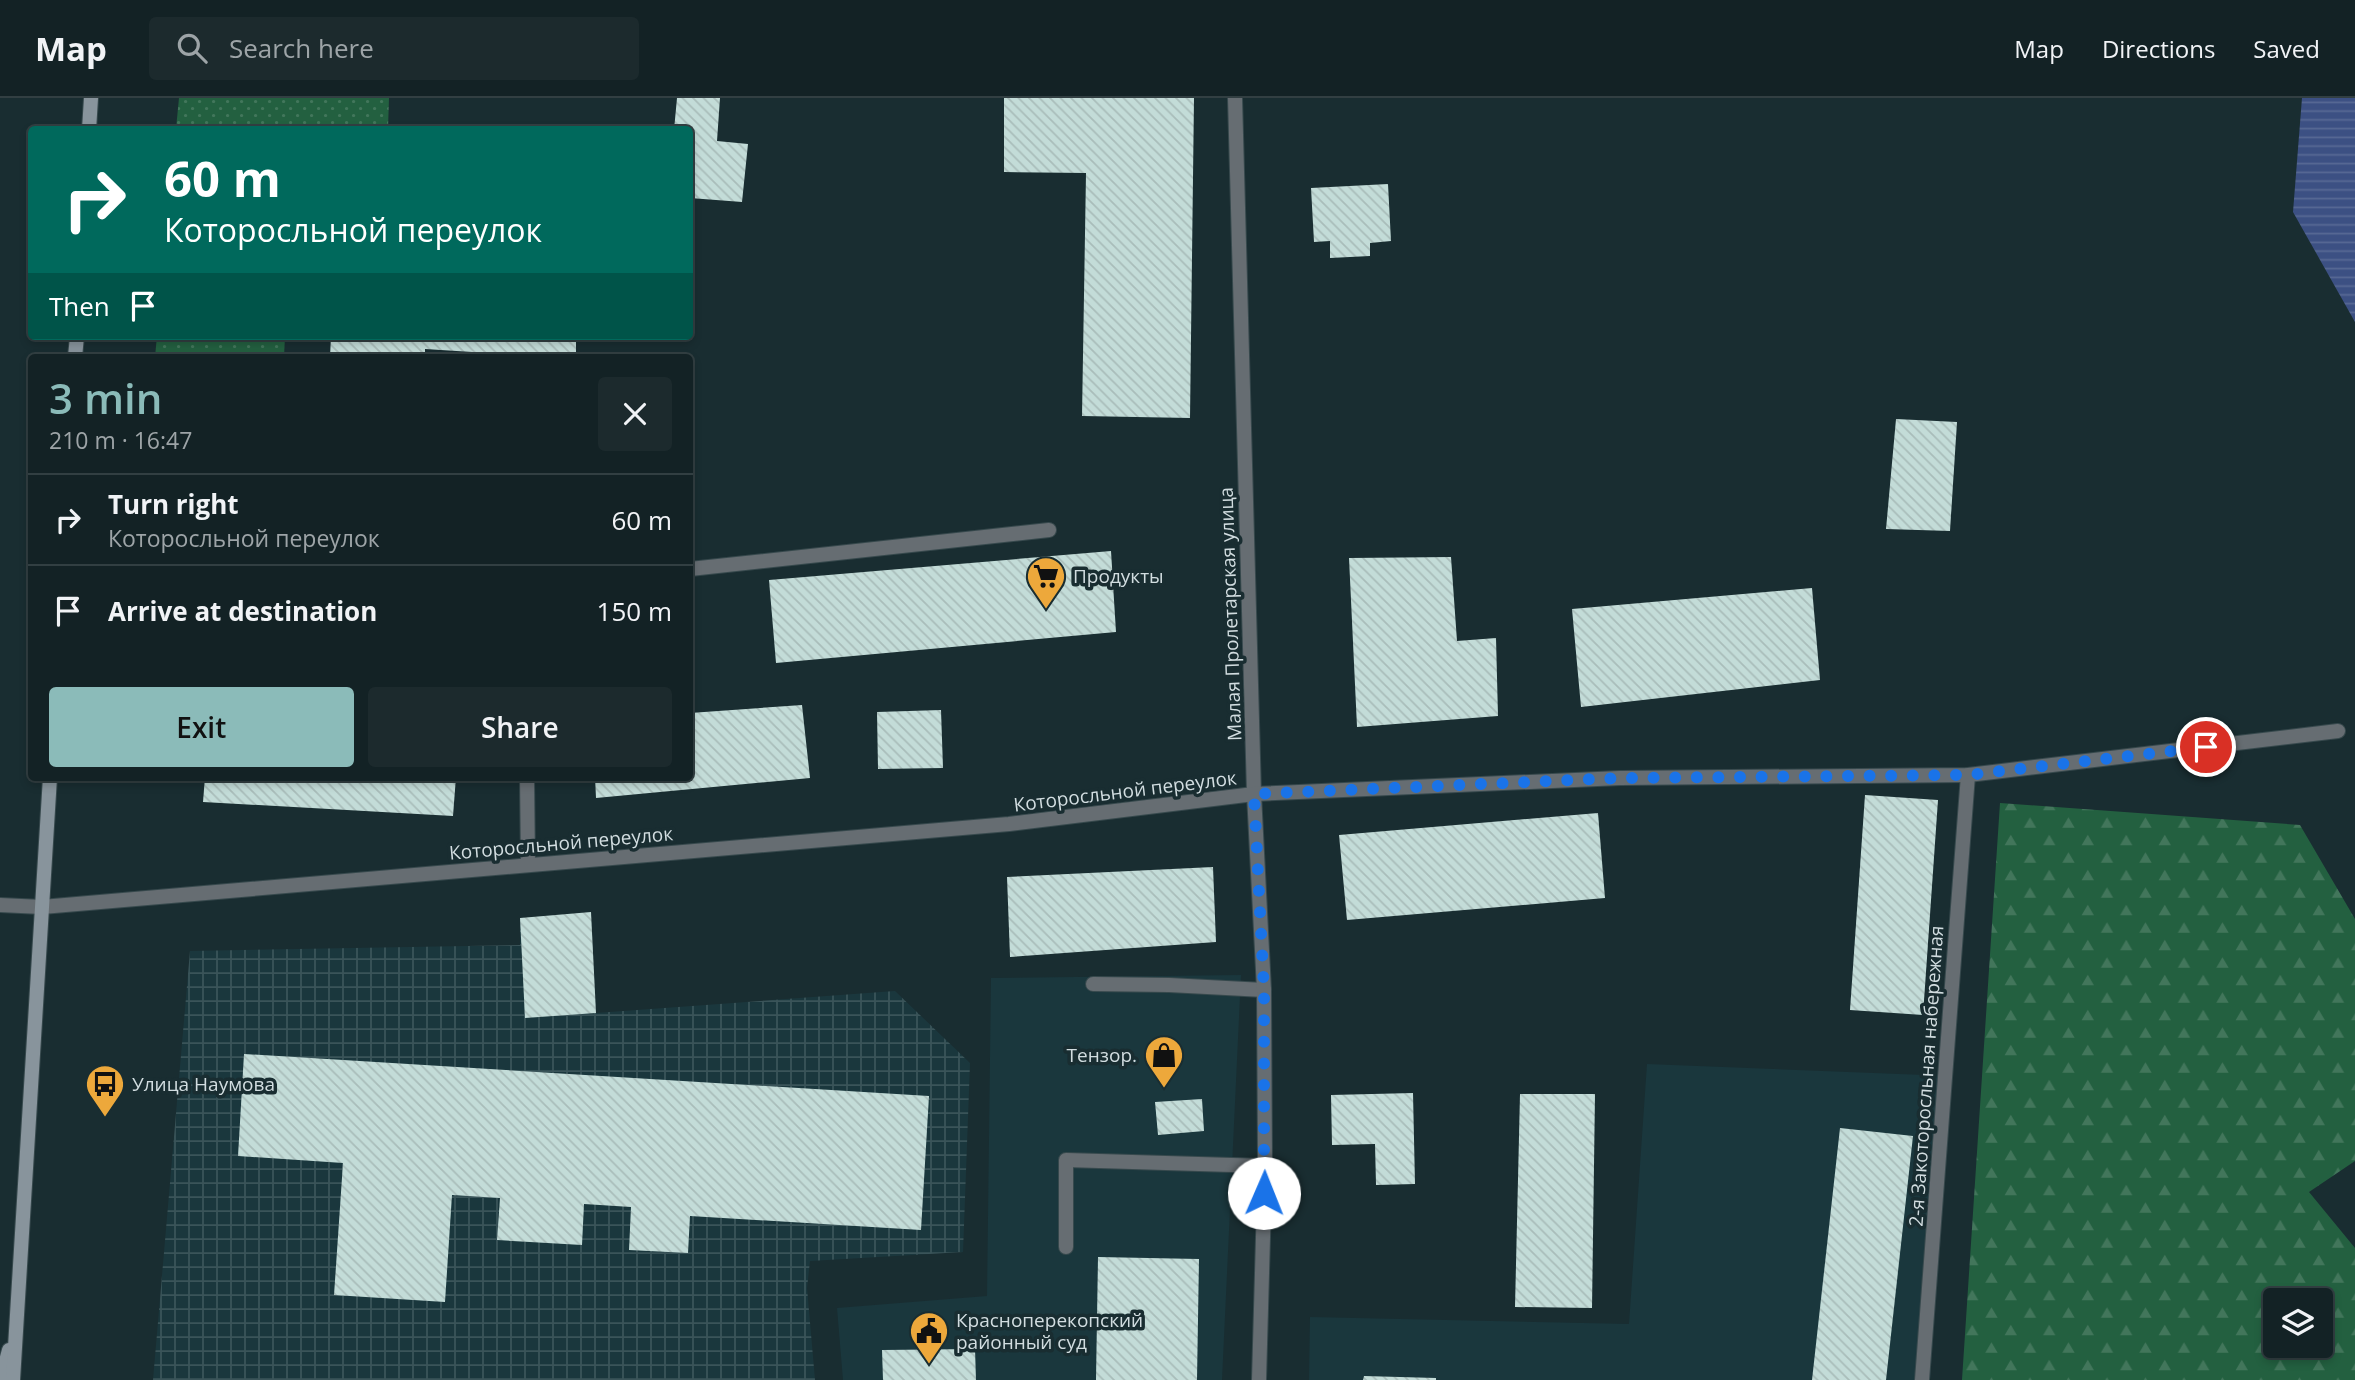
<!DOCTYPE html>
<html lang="en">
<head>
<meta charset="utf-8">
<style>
  :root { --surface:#132225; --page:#1c2a2d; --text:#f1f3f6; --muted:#9da4a7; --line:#323f42; --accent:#8bbbb9 }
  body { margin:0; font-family:"Open Sans",sans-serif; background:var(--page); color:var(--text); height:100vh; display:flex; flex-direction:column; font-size:26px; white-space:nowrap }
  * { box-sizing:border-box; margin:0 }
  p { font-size:23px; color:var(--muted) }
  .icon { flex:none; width:38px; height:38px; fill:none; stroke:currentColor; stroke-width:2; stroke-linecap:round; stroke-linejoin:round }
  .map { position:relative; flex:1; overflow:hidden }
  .details { position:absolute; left:28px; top:256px; width:665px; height:427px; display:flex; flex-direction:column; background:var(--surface); border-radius:7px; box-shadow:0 4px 10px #0003,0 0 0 2px var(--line) }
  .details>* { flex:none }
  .hud { position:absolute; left:28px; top:28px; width:665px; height:214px; border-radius:7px; box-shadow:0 4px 10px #0003,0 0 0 2px var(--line); background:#00695c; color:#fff; overflow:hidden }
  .controls { position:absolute; left:2263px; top:1190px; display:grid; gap:14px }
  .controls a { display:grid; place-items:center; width:70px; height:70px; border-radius:7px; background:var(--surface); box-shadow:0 4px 10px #0003,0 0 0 2px var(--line); font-size:35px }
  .pin { position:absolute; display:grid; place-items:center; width:60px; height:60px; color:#fff; margin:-30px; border:4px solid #fff; border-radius:50%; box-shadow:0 2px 7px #0007 }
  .me { position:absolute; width:77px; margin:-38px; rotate:1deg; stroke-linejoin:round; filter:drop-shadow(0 0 5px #0008) }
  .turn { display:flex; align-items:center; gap:24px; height:147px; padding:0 21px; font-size:32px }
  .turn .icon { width:91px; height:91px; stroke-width:2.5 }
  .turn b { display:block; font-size:49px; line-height:60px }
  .then { display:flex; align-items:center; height:66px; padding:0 21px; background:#0003; gap:14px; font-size:26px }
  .round { display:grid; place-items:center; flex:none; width:74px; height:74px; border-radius:7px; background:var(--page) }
  .headline { display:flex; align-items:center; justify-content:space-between; height:119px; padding:0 21px }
  h1 { font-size:42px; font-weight:600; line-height:52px; color:var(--accent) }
  .action { display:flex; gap:14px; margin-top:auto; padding:14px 21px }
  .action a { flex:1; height:80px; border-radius:7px; background:var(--accent); color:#111; font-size:28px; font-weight:600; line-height:80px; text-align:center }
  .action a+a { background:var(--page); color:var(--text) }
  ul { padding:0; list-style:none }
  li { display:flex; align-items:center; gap:21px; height:91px; padding:0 21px; border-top:2px solid var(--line) }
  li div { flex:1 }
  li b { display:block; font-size:26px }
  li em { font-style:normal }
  header { display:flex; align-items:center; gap:42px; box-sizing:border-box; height:98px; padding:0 35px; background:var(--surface); border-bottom:2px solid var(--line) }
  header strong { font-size:33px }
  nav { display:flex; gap:38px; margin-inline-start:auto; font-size:24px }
  .search { width:490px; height:63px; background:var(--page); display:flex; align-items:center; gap:18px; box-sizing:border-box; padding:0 24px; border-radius:7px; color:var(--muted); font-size:26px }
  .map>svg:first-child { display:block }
  .built { fill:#1a373d }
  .industrial { fill:url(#industrial-grid) }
  .forest { fill:url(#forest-firs); fill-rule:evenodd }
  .park { fill:url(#park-dots) }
  .water { fill:url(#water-rules) }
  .building { fill:url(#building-back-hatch) }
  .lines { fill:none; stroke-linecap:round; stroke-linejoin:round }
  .service-casing { stroke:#37494d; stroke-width:16 }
  .minor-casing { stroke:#37494d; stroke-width:16 }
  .secondary-casing { stroke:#37494d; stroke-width:16 }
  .service { stroke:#666d72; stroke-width:14 }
  .minor { stroke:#666d72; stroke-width:14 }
  .secondary { stroke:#88949c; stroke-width:14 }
  .route { stroke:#1a73e8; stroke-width:12; stroke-dasharray:0 21.6 }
  .labels { text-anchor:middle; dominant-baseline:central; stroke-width:7; stroke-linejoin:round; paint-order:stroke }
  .poi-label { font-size:19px; fill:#d2dde0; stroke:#192d31; text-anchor:start }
  .street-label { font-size:19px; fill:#d2dde0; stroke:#192d31 }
</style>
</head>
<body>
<header>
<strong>Map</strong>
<div class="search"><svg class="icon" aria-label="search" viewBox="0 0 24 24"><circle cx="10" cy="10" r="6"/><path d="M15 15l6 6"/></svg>Search here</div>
<nav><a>Map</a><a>Directions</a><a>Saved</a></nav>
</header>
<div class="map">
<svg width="2355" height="1282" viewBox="0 0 2355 1282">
  <defs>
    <pattern id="industrial-grid" width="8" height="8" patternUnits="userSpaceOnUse" patternTransform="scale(1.75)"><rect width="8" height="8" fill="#1a373d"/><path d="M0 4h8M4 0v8" fill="none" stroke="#3a5459"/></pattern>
    <pattern id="forest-firs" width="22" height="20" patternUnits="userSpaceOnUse" patternTransform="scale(1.75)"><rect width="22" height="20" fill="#236040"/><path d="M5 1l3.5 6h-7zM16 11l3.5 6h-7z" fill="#42765b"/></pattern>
    <pattern id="park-dots" width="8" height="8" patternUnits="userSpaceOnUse" patternTransform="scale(1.75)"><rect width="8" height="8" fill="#236040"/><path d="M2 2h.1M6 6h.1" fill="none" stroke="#42765b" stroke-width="1.8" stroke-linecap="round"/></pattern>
    <pattern id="water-rules" width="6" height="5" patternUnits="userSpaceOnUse" patternTransform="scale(1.75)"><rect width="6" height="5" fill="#3c5083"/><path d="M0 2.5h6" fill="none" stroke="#576994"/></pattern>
    <pattern id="building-back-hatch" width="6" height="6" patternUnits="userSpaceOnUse" patternTransform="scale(1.75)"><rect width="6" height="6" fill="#c3dcd8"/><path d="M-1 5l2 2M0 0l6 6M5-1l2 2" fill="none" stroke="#a9bdba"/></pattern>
  </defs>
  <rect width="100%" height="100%" fill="#192d31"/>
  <g class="built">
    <polygon points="1241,877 1222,1282 843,1282 837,1210 987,1198 991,880"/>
    <polygon points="1647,966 1950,978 1930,1282 1309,1282 1310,1219 1629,1226"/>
  </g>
  <polygon class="industrial" points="520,820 596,915 895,893 970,965 963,1154 810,1163 807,1190 815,1282 153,1282 190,853 520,847"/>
  <path class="forest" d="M2000 705 2300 727 2355 821V1063L2309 1094 2355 1150V1282H1962ZM2275 1202H2320V1248H2275Z"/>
  <g class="park">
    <polygon points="179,0 389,0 388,31 176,31"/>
    <polygon points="157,238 285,238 284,259 155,259"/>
  </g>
  <polygon class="water" points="2302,0 2355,0 2355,224 2293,114"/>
  <g class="building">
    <polygon points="677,0 720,0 717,43 748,46 742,104 690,100 690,32 674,32"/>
    <polygon points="1004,0 1194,0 1190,320 1082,318 1086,75 1004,74"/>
    <polygon points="1388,86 1391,143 1370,145 1370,158 1330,160 1330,143 1314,144 1311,90"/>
    <polygon points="331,238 576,238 576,259 488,259 488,255 425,251 425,259 330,259"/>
    <polygon points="1896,321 1957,324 1950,433 1886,431"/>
    <polygon points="1111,453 1116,534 776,565 769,482"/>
    <polygon points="1451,459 1457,543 1496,540 1498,618 1357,629 1349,460"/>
    <polygon points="1812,490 1820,582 1581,609 1572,511"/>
    <polygon points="802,607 810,680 596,700 595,679 690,679 690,615"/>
    <polygon points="941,612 943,670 878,671 877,614"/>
    <polygon points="205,679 456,679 453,718 203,704"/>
    <polygon points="1865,697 1938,702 1923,917 1850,912"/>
    <polygon points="1598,715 1605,800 1347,822 1339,737"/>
    <polygon points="1213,769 1216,844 1010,859 1007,779"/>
    <polygon points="591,814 596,915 525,920 520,820"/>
    <polygon points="244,956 929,998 921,1132 690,1118 688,1155 629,1152 631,1109 584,1106 582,1147 497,1142 500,1100 452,1097 445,1204 334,1197 343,1065 238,1058"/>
    <polygon points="1413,995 1415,1086 1376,1087 1375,1046 1332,1047 1331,997"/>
    <polygon points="1520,996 1595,996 1592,1210 1515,1209"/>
    <polygon points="1202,1001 1204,1033 1158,1037 1155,1004"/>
    <polygon points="1840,1030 1913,1038 1886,1282 1812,1282"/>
    <polygon points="1098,1159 1199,1161 1197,1282 1096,1282"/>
    <polygon points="975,1251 976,1282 883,1282 882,1252"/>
    <polygon points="1364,1278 1436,1280 1436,1282 1363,1282"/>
  </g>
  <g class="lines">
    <g class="service-casing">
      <g id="service">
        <polyline points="690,471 1049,432"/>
        <polyline points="527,679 528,767"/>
        <polyline points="0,807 42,809"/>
        <polyline points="1093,886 1169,887 1264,892"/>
        <polyline points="1066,1149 1066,1062 1265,1068"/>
      </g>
    </g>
    <g class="minor-casing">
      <g id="minor">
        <polyline points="1235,0 1254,696 1264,892 1265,1068 1259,1282"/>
        <polyline points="42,809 1009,726 1254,696 1620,680 1968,677 2338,633"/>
        <polyline points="1922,1282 1968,677"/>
      </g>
    </g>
    <g class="secondary-casing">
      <g id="secondary">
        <polyline points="89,32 91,0"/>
        <polyline points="75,259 77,238"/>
        <polyline points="1,1282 9,1252"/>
        <polyline points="13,1282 50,679"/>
      </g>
    </g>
    <use href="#service" class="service"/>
    <use href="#minor" class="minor"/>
    <use href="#secondary" class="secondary"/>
  </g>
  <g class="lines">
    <polyline class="route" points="1264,1095 1264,892 1254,696 1620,680 1968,677 2206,649"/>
  </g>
  <defs>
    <g id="supermarket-pin" transform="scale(2.0125)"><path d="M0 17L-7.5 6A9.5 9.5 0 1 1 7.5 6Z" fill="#eda83b" stroke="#192d31"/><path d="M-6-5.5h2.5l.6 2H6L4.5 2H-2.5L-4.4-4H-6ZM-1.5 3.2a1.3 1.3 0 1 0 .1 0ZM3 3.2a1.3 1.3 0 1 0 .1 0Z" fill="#111"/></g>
    <g id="shop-pin" transform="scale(2.0125)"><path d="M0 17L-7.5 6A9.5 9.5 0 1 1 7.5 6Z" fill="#eda83b" stroke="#192d31"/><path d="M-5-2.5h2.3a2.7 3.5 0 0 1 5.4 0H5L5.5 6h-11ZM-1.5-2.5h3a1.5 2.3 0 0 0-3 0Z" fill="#111"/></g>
    <g id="bus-pin" transform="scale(2.0125)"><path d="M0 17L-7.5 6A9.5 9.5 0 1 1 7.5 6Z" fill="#eda83b" stroke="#192d31"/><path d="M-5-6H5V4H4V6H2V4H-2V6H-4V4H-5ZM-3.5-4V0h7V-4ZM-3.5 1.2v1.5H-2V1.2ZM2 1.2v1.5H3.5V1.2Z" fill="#111"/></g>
    <g id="civic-pin" transform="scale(2.0125)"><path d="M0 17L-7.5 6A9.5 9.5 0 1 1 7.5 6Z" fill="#eda83b" stroke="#192d31"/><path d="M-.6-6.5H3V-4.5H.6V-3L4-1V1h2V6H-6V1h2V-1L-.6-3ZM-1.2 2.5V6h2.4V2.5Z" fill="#111"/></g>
  </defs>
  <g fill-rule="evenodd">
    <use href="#supermarket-pin" x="1046" y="478"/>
    <use href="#shop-pin" x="1164" y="957"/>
    <use href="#bus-pin" x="105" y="986"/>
    <use href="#civic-pin" x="929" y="1233"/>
  </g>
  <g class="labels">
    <g class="poi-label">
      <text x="1073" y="478">Продукты</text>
      <text x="1137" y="957" text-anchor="end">Тензор.</text>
      <text x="132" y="986">Улица Наумова</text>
      <text x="956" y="1222">Красноперекопский<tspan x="956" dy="22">районный суд</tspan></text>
    </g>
    <g class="street-label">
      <text transform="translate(1230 516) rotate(-92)">Малая Пролетарская улица</text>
      <text transform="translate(1125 693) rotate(-7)">Которосльной переулок</text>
      <text transform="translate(561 745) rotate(-5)">Которосльной переулок</text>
      <text transform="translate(1926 978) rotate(-86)">2-я Закоторосльная набережная</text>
    </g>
  </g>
</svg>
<div class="controls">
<a><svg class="icon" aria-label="layers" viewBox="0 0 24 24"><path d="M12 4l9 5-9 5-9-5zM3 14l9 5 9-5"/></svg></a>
</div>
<div class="pin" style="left:2206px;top:649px;background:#d93025"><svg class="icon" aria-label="arrive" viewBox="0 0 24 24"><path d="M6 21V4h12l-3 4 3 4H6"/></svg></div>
<svg class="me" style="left:1264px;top:1095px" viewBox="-20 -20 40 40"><circle r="19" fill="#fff"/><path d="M0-13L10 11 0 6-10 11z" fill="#1a73e8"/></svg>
<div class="hud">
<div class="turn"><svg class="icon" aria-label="right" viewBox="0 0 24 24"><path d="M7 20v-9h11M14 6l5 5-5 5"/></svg><div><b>60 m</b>Которосльной переулок</div></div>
<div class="then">Then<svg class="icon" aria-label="arrive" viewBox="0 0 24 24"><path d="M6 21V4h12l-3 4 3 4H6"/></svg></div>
</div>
<section class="details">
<div class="headline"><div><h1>3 min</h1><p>210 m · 16:47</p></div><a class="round"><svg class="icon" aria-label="close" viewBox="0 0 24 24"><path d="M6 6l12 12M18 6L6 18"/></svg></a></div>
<ul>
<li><svg class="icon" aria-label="right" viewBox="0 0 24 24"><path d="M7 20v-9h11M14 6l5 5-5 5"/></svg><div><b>Turn right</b><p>Которосльной переулок</p></div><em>60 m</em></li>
<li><svg class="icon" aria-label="arrive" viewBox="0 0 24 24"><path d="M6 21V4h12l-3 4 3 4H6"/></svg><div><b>Arrive at destination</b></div><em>150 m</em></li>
</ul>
<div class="action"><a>Exit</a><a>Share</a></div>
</section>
</div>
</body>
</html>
